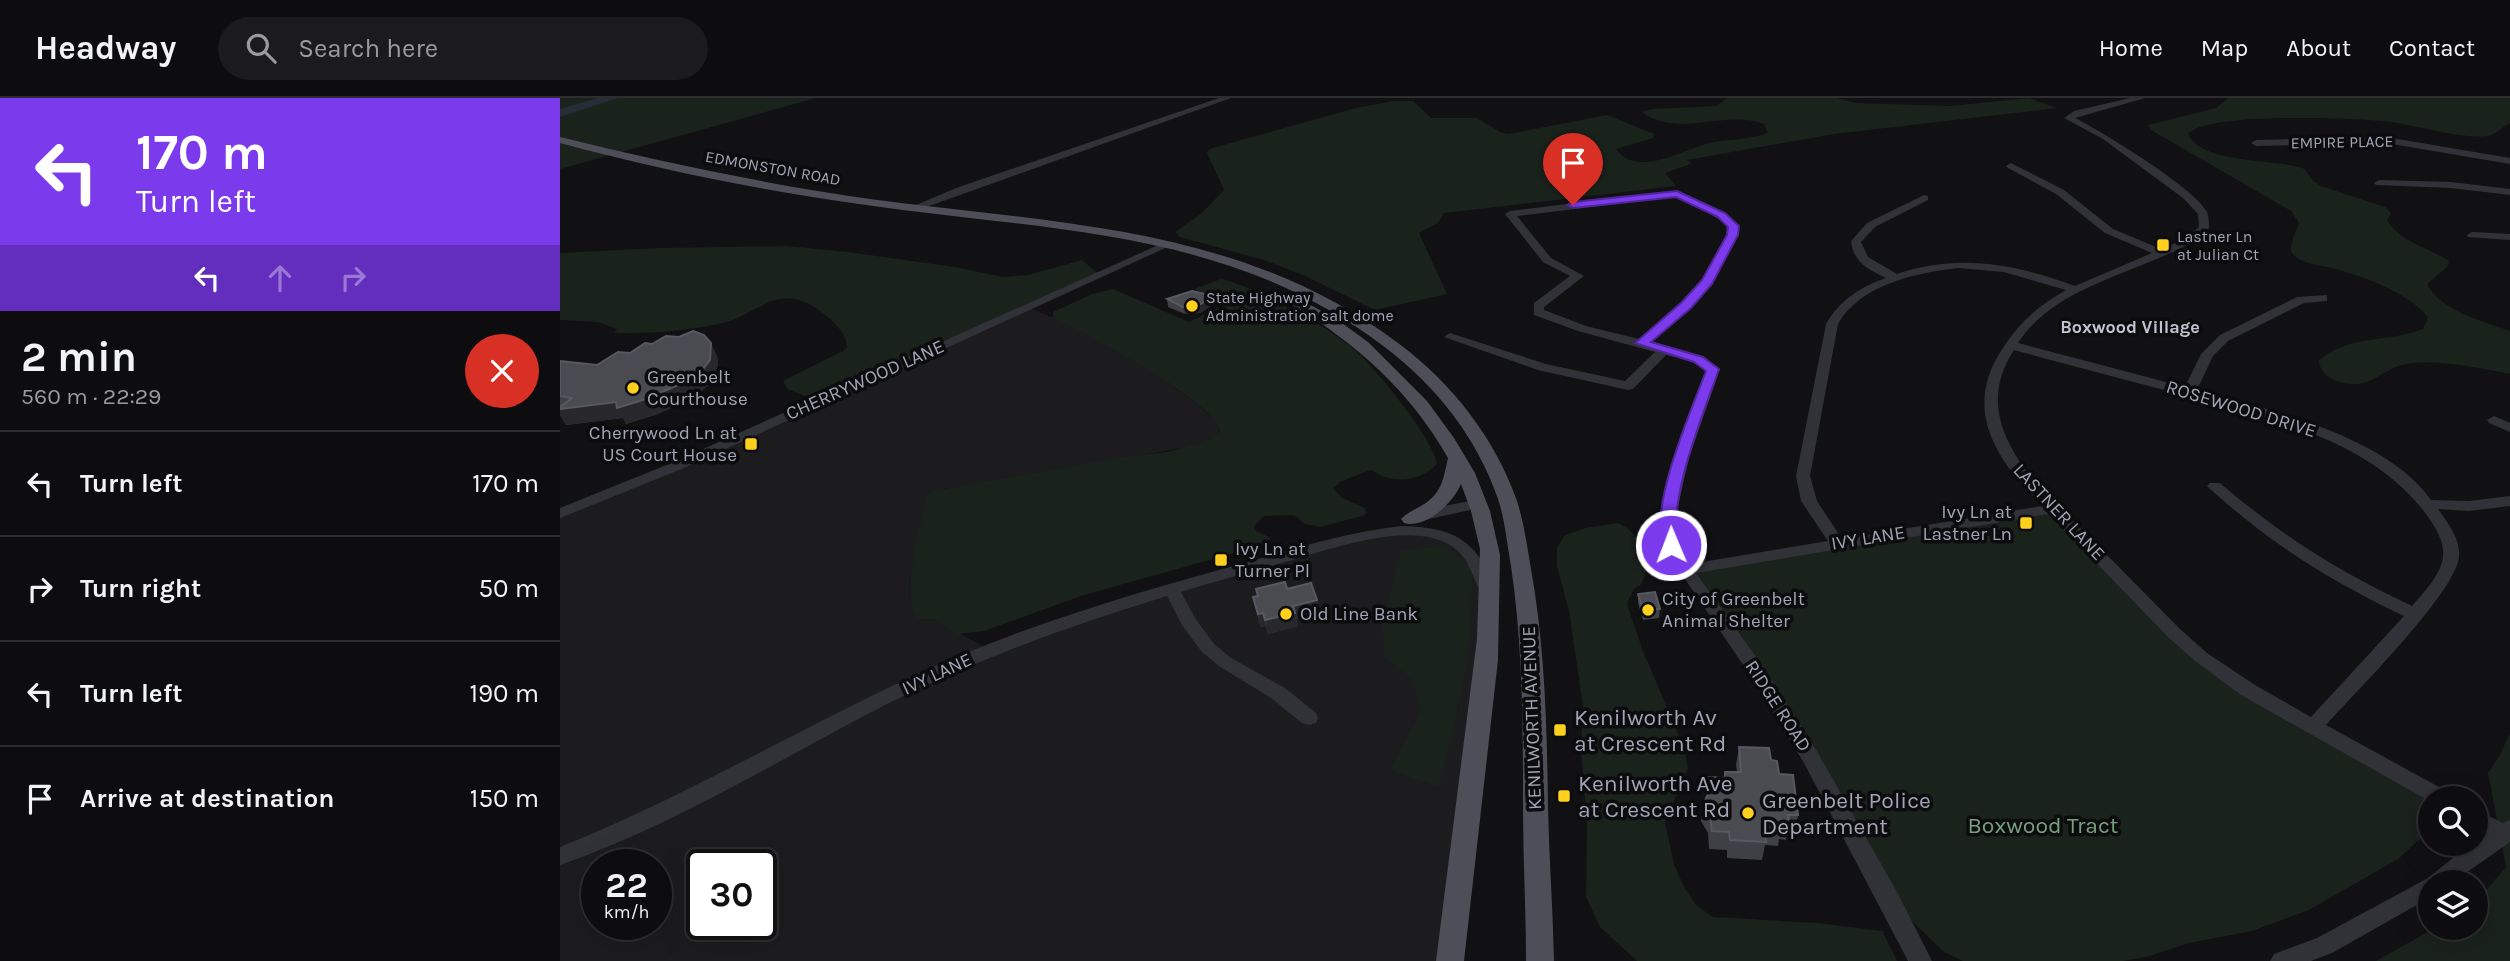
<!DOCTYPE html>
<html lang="en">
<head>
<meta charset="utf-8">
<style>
  :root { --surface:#0d0c0e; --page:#1b1a1c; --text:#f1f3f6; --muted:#9a9b9e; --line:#2d2c2e }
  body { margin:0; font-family:Karla,sans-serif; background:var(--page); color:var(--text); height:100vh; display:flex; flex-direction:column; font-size:26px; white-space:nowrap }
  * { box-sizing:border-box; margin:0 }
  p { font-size:23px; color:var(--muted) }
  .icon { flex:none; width:38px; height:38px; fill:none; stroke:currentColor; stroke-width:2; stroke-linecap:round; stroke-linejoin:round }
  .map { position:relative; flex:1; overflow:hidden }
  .drawer { display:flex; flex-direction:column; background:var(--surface); width:560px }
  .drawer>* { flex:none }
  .hud { background:#7c3aed; color:#fff; overflow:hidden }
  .tools { position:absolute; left:1858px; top:688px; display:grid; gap:14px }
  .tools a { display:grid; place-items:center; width:70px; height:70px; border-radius:50%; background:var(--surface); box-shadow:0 7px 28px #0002,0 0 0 2px var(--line); font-size:35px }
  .speed { position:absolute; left:21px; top:751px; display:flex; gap:14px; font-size:35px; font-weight:700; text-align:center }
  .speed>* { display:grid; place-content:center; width:91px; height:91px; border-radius:50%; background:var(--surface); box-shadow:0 7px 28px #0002,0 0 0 2px var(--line); line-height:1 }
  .speed small { font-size:18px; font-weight:400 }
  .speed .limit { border:4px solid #111; border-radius:10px; background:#fff; color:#111 }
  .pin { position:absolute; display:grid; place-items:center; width:60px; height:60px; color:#fff; margin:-72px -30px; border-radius:50% 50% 50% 0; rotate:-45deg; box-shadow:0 0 7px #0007 }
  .pin .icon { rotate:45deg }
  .me { position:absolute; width:77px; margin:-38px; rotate:359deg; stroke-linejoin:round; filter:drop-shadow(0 0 5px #0008) }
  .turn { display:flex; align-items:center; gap:24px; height:147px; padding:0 21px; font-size:32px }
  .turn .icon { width:91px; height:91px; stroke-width:2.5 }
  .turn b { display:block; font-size:49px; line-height:60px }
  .lanes { display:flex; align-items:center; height:66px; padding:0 21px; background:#0003; justify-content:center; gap:35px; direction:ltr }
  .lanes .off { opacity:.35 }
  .round { display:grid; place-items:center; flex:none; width:74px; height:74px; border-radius:37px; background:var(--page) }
  .head { display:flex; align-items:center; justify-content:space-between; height:119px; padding:0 21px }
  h1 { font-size:42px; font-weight:700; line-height:52px }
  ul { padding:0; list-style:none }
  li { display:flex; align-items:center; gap:21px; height:105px; padding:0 21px; border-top:2px solid var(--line) }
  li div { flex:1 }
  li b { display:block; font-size:26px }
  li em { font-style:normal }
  header { display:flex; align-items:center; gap:42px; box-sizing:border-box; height:98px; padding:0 35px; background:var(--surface); border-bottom:2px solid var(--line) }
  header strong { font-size:33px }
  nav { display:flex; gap:38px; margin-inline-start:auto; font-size:24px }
  .search { width:490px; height:63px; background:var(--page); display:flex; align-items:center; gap:18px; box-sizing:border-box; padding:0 24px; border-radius:38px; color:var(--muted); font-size:26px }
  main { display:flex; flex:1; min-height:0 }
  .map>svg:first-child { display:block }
  .built { fill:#1c1c1f; fill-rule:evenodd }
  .green { fill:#1a221c }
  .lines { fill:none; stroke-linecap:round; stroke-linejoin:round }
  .river { fill:#262d37; fill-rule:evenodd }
  .minor { fill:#313138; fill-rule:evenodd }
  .major { fill:#4d4e57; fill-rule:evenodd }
  .wall { fill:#3f4045 }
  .shaded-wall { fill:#28282c }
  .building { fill:#4a4a51; stroke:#575861; stroke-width:2 }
  .route { fill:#7c3aed; stroke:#51269a; stroke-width:2 }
  .poi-dot { fill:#ffd01c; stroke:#0c0b0d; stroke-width:2.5 }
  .labels { text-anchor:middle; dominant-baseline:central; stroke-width:7; stroke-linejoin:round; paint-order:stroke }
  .far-street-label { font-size:16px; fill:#a0a4b5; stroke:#0c0b0d }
  .far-poi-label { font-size:16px; fill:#a0a4b5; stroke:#0c0b0d; text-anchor:start }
  .far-neighbourhood-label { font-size:18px; font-weight:bold; fill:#c1c3d0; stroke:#0c0b0d }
  .poi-label { font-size:19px; fill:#a0a4b5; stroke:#0c0b0d; text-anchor:start }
  .street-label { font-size:19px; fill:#a0a4b5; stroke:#0c0b0d }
  .near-poi-label { font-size:23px; fill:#a0a4b5; stroke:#0c0b0d; text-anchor:start }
  .near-park-label { font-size:23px; fill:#75a27d; stroke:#0c0b0d }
</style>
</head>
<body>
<header>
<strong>Headway</strong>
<div class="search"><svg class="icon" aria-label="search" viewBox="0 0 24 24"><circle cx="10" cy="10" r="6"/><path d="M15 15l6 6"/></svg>Search here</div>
<nav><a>Home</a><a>Map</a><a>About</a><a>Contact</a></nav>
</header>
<main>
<section class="drawer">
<div class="hud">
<div class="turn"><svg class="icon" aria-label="left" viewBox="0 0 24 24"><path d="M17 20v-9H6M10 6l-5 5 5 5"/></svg><div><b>170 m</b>Turn left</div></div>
<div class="lanes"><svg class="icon" aria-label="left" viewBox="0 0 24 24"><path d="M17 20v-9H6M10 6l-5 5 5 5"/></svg><svg class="icon off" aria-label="ahead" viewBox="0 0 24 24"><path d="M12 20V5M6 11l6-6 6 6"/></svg><svg class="icon off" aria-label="right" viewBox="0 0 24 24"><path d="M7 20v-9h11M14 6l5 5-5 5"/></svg></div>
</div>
<div class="head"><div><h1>2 min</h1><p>560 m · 22:29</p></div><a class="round" style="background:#d93025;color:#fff"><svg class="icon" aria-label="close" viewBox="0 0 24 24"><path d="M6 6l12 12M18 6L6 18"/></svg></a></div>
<ul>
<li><svg class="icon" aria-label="left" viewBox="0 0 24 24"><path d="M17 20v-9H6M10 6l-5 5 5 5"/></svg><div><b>Turn left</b></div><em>170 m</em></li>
<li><svg class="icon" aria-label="right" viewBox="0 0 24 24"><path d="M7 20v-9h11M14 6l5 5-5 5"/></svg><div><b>Turn right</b></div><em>50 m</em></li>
<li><svg class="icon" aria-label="left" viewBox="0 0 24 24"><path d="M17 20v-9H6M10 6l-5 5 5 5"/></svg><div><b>Turn left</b></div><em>190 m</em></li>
<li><svg class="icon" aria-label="arrive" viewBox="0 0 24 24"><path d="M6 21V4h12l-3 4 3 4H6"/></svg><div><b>Arrive at destination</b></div><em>150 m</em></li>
</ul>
</section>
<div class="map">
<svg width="1950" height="863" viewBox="0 0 1950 863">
  <rect width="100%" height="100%" fill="#111012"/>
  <path class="built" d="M467 209 513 228 581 265 636 305 657 324 660 335 651 342 629 349 372 393 350 484 359 521 376 522 429 552 775 446 838 434 896 443 929 495 877 863H0V415ZM37 766H96V826H37ZM142 766H201V826H142Z"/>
  <g class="green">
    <polygon points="0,0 256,0 0,71"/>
    <path d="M1167 0H1277L1295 5 1390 8 1469 0 1497 10 1274 36 1127 62 1131 66 1105 75 1116 88 884 115 878 125 859 135 887 196 815 212 745 178 704 162 620 139 615 134 642 115 664 92 647 55 649 51 796 10 833 3H853L871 20H917L942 35 949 36 1047 17 1094 36 1093 40 1056 51C1078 82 1126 49 1154 44 1172 41 1191 41 1208 35L1204 26C1165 11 1118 41 1082 14L1091 11 1157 8Z"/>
    <path d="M1668 0H1950V25C1942 29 1936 37 1927 38 1902 42 1850 25 1822 23 1789 20 1646 14 1628 36 1642 67 1717 60 1745 71L1752 82 1761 88 1825 109 1831 115 1827 122C1841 145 1868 149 1889 163L1887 169 1867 186C1880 213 1923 223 1950 233V276C1920 270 1876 261 1846 266 1826 269 1811 289 1790 286 1776 285 1759 277 1759 262 1791 236 1828 245 1863 231L1868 219C1846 193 1804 179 1772 170 1761 167 1739 166 1732 155 1728 149 1737 132 1739 125L1731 113 1591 32 1588 27 1656 10Z"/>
    <path d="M227 148 288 154 395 169 443 179 468 177 522 162 540 177 259 303 227 291 223 283 281 254 287 250C287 237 277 227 268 219 217 177 202 218 158 226 125 233 88 236 54 235L57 231 38 224 0 222V155L99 150Z"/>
    <path d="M661 181C696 189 769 229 795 252 815 270 874 341 877 366 863 380 845 385 825 379 819 378 816 374 810 372L780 384 773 390 782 400 805 410 807 415 802 418 760 429 745 426 734 417 704 418 694 428 696 433 711 440 703 447 524 497 424 533 398 536 376 522 359 521C338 501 362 422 368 396L372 393 565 359 607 354 642 345 660 335C662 308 521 231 493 220V214L532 196 553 191 629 224 668 205 634 191Z"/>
    <polygon points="1492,411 1614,535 1871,700 1871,731 1838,761 1749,812 1692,833 1629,845 1586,859 1563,863 1403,863 1384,854 1329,801 1283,716 1125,472"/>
    <path d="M1058 425C1079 434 1095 462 1082 484 1078 493 1081 484 1074 491 1071 495 1069 502 1067 506L1083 553 1123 647 1128 670 1105 725 1114 766 1124 789 1137 808 1153 819 1258 825 1322 833 1337 863H1077L1040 829 1026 799 1027 727 1021 650 1023 608 1009 513 997 468V450L1004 438 1025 430Z"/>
    <path d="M887 448 912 473C913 553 898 613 879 689L830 672 861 613 852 580 824 559 823 529 841 452Z"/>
    <polygon points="1950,635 1950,863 1816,863 1875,830 1916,830 1916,804 1946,769 1928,675 1940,657"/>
  </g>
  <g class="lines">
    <polygon class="river" points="37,0 58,0 0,19 0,11"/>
    <g class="minor">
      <polygon points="659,0 671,0 358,112 349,110 396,90"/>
      <path d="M1570 0H1585L1515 20C1541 33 1635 90 1647 114 1649 118 1649 125 1649 130 1635 145 1618 152 1599 160 1550 181 1488 198 1458 245L1625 289 1641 256 1660 237 1737 199 1767 197V203L1744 205 1668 243 1653 258 1637 292C1708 311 1826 338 1871 402L1909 403 1950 398V408L1909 413 1878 411C1887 424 1901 441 1899 459 1896 494 1793 597 1766 627L1888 694 1891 700H1871V704L1681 597 1635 563 1608 539 1489 416 1136 475 1204 570 1258 655 1337 794 1372 863H1348L1244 665 1192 580 1102 447C1092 400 1130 318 1146 272L1132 263 1106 257 1073 291 1068 292 978 272 884 239 890 235 986 266 1065 283 1095 254 1018 233 974 217V205L1010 178 983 164 945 116 950 113 1114 93 1154 109 1175 123 1178 137 1152 186 1131 210 1090 244 1141 258 1160 271 1129 360 1116 417 1115 433 1118 447 1130 466 1268 443 1241 403 1236 378 1266 226C1280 202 1300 189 1326 180 1309 172 1293 164 1291 143L1307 125 1364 97 1368 98V102L1315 129 1301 144 1308 159 1337 176C1398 155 1456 166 1515 188L1592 155 1545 135 1496 96 1448 70 1446 68 1451 65 1504 92 1553 131 1601 151 1623 142 1639 129 1638 116 1623 100 1543 41 1504 20 1514 13ZM1113 99 1146 113 1166 126C1168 139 1163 146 1157 157 1136 196 1112 214 1079 241L1026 228 984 212V209L1024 178 991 160 957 118ZM1398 170 1444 174 1506 192C1476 209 1458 226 1441 253 1402 314 1438 363 1482 408L1282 441 1257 403 1250 378 1278 226C1301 186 1356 175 1398 170ZM1454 252C1505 266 1556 279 1608 293 1699 317 1811 338 1869 420 1876 431 1885 445 1883 459 1881 477 1863 495 1852 508 1778 473 1722 438 1660 385H1650L1647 388 1650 391C1714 448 1767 481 1844 518L1751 619 1695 587 1647 555 1620 531 1472 381C1441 340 1423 299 1454 252Z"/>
      <polygon points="1826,39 1950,60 1950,66 1826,45 1696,48 1691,45 1696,42"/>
      <polygon points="1819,82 1891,84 1950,91 1950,97 1891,90 1816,87 1814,85"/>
      <polygon points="1912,134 1950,136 1950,142 1908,139 1907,137"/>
      <polygon points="605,144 614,146 124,370 0,420 0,410 114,364"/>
      <polygon points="1934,318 1950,325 1950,334 1929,325 1927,322"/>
      <polygon points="919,401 924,403 927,406 924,409 860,423 852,418 860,413"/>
      <path d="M841 428C893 429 916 441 935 490L933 494H921C912 478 909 460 893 449 852 420 769 452 725 464 691 474 656 483 621 494L635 520 654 546 671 560 725 590 756 615 758 620 756 625 749 627 742 625 711 600 659 568 642 554 622 527 607 498C511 527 418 561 329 605 221 660 116 727 0 767V749C125 699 240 630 362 574 463 528 571 496 677 467 731 452 785 434 841 428Z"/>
      <polygon points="1916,712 1943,725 1950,722 1950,744 1893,784 1871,784 1871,799 1772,855 1751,863 1710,863 1714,856 1757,840 1868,780 1903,752 1928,736 1916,730"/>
    </g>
    <g class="major">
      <path d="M0 39C102 64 205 86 310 101 496 126 681 127 838 245 891 284 935 340 957 403 964 425 967 448 971 471 985 549 987 629 988 709 989 760 993 812 994 863H966C966 812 963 762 963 711 963 629 963 549 951 468 947 446 945 422 938 401 917 340 877 289 826 250 669 130 492 134 306 107 203 93 101 72 0 45Z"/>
      <path d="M737 200 775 220 808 244 867 303 894 340 915 375 930 413 940 457 938 562 904 863H876L917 541 920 451 911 413 901 386C893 405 866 431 844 425L841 421C847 415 854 412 861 408 882 396 883 382 888 360 851 294 796 245 732 207L730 204Z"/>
    </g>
  </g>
  <g class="wall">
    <polygon points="653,198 654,206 640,215 625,216 608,209 607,201"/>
    <polygon points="119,239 158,260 157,277 150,286 131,301 98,316 66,326 63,320 6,327 0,317 0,263 37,267 92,246"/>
    <polygon points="696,491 727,491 757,502 759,515 736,521 738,528 708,536 706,528 701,529 696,512 693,499 697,498"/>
    <polygon points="1078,496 1100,511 1099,520 1083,522 1078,505"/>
    <polygon points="1179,649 1211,662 1219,676 1238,717 1235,735 1227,735 1226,742 1219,741 1218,748 1205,747 1202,762 1167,760 1167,752 1149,751 1148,735 1141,723 1144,705 1147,699 1149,679 1164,680 1165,674 1177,674 1176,667"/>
  </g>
  <g class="shaded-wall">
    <polygon points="653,198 654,206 640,215 625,216 623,209"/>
    <polygon points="151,245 158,260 157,277 150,286 131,301 98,316 66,326 63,320 6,327 0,317 0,311"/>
    <polygon points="757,502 759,515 736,521 738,528 708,536 705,522 733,508"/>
    <polygon points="703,515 706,528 701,529 698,516"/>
  </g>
  <g class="building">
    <polygon points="632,193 653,198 639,207 623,209 607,201"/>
    <polygon points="133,233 144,237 151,245 150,262 143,271 122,285 89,300 57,310 56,304 0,311 0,309 12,300 0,298 0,263 37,267 58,254 70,255 85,245 92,246 106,238 119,239"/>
    <polygon points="725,484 727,491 751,485 757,502 733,508 735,515 705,522 703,515 698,516 693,499 698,498 696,491"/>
    <polygon points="1095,494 1100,511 1083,513 1078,496"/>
    <polygon points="1179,649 1209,650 1211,662 1217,663 1219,676 1233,677 1238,717 1228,717 1229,724 1220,723 1221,730 1204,729 1206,744 1170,742 1169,734 1152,733 1150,718 1144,705 1150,691 1149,679 1165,680 1165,674 1181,674"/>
  </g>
  <path class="route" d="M1117 93 1165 115 1179 128 1178 137 1152 186 1131 210 1091 244 1143 259 1159 271C1144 315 1106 403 1119 447L1111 452 1102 447C1091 403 1130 316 1146 273L1134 264 1075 245 1122 204 1142 182 1167 137 1168 129 1158 119 1116 99 1013 110 1007 107 1013 104Z"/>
  <g class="poi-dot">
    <rect x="1596" y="140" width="14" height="14" rx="3.5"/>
    <circle cx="632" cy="208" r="7"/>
    <circle cx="73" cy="290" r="7"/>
    <rect x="184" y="339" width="14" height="14" rx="3.5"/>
    <rect x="1459" y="418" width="14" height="14" rx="3.5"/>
    <rect x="654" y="455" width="14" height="14" rx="3.5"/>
    <circle cx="1088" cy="512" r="7"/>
    <circle cx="726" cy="516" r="7"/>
    <rect x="993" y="625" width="14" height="14" rx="3.5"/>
    <rect x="997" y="691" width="14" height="14" rx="3.5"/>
    <circle cx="1188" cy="715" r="7"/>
  </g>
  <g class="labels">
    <g class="far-street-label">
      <text transform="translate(1782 44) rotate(-1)">EMPIRE PLACE</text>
      <text transform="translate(213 70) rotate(10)">EDMONSTON ROAD</text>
    </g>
    <g class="far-poi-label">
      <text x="1617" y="138">Lastner Ln<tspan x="1617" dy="18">at Julian Ct</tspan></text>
      <text x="646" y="199">State Highway<tspan x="646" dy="18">Administration salt dome</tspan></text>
    </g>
    <g class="far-neighbourhood-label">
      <text x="1570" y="229">Boxwood Village</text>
    </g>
    <g class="poi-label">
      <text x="87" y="279">Greenbelt<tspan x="87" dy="22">Courthouse</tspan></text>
      <text x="177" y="335" text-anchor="end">Cherrywood Ln at<tspan x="177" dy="22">US Court House</tspan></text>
      <text x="1452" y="414" text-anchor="end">Ivy Ln at<tspan x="1452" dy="22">Lastner Ln</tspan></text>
      <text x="675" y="451">Ivy Ln at<tspan x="675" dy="22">Turner Pl</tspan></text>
      <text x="1102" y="501">City of Greenbelt<tspan x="1102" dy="22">Animal Shelter</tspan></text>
      <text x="740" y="516">Old Line Bank</text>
    </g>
    <g class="street-label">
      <text transform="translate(305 282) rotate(-24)">CHERRYWOOD LANE</text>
      <text transform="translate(1681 311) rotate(17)">ROSEWOOD DRIVE</text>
      <text transform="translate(1499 414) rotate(47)">LASTNER LANE</text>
      <text transform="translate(1308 440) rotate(-9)">IVY LANE</text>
      <text transform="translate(377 576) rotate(-25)">IVY LANE</text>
      <text transform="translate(1218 608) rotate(57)">RIDGE ROAD</text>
      <text transform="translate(972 620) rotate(-92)">KENILWORTH AVENUE</text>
    </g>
    <g class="near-poi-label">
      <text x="1014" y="619">Kenilworth Av<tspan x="1014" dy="26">at Crescent Rd</tspan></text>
      <text x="1018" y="685">Kenilworth Ave<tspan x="1018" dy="26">at Crescent Rd</tspan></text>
      <text x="1202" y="702">Greenbelt Police<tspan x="1202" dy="26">Department</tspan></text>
    </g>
    <g class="near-park-label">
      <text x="1483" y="727">Boxwood Tract</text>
    </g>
  </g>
</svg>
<div class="tools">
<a><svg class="icon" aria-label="search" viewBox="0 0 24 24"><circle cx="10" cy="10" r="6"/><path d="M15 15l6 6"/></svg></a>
<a><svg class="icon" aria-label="layers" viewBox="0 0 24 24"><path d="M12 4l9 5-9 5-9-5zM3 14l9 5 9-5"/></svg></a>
</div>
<div class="speed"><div>22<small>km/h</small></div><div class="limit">30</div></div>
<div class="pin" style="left:1013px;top:107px;background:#d93025"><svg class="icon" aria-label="arrive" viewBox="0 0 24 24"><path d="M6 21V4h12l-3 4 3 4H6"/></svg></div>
<svg class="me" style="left:1111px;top:447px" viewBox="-20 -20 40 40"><circle r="17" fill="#7c3aed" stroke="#fff" stroke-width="3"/><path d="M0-11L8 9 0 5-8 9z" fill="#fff"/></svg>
</div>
</main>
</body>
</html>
